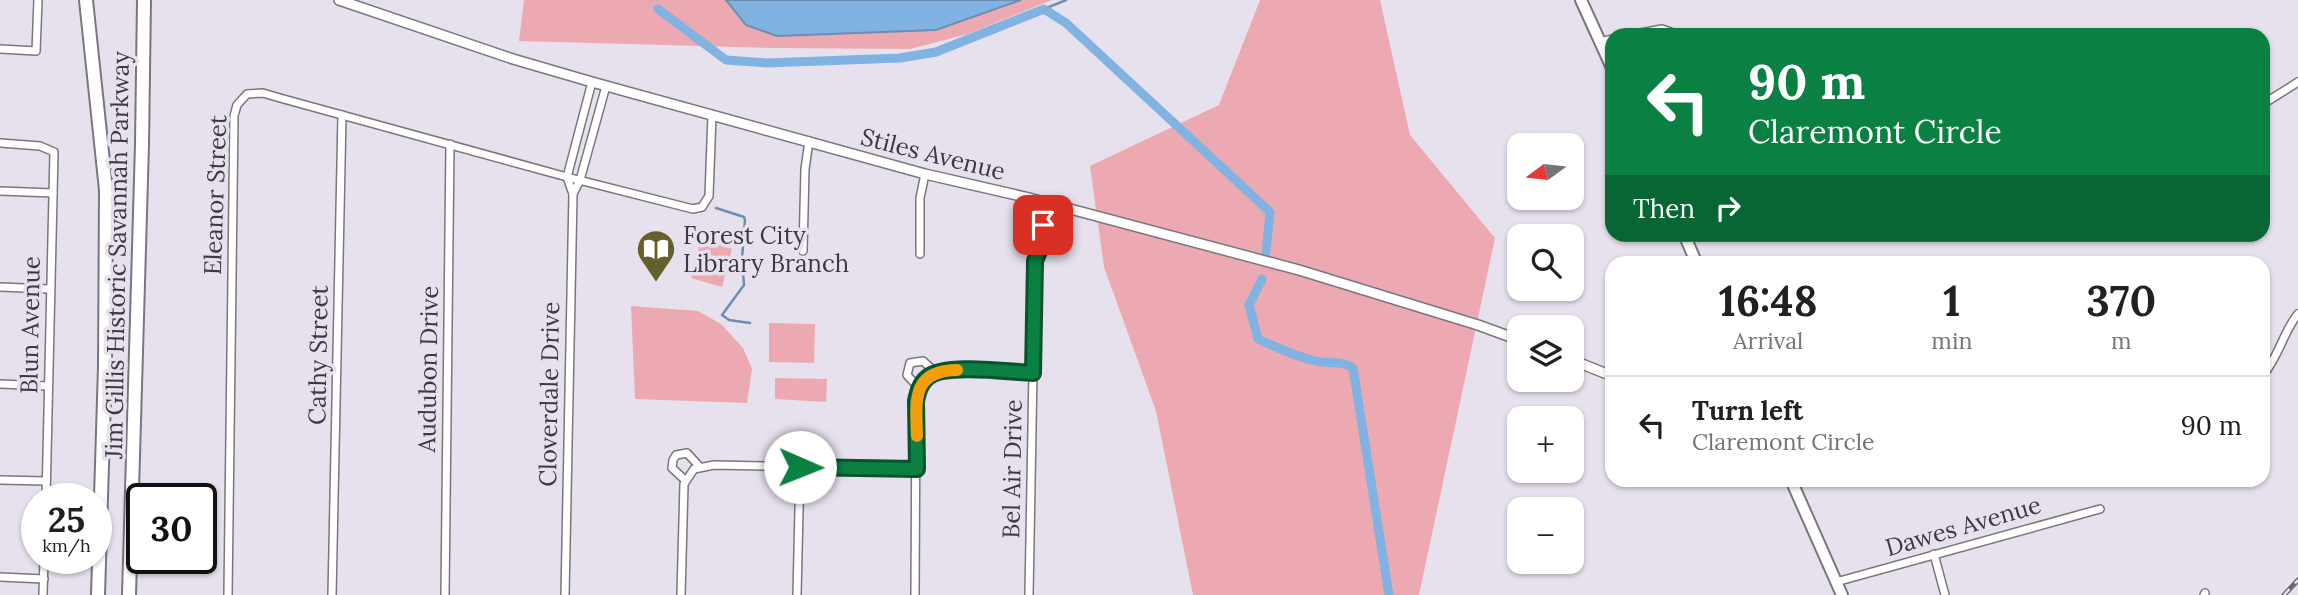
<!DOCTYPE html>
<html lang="en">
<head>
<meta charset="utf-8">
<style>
  :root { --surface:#fff; --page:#f2f2f2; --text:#202124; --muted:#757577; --line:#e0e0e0 }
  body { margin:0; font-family:Lora,serif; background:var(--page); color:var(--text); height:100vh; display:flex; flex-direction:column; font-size:26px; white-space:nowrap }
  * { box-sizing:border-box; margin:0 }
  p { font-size:23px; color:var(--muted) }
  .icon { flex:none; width:38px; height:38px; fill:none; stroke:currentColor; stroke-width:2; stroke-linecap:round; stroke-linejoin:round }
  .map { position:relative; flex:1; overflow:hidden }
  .sheet { position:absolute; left:1605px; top:256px; width:665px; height:231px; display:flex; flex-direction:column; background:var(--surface); border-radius:21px; box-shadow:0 2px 5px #0004 }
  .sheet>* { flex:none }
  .top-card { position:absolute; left:1605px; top:28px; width:665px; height:214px; border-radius:21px; box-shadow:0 2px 5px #0004; background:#0b8043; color:#fff; overflow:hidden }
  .needle { width:46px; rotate:255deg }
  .tools { position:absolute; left:1507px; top:133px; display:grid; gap:14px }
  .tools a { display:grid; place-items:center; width:77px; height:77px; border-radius:14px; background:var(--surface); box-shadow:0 2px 5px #0004; font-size:35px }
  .speed { position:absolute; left:21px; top:483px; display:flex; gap:14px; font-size:35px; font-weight:700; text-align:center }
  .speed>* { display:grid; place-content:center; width:91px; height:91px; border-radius:50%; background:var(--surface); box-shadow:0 2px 5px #0004; line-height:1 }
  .speed small { font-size:18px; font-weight:400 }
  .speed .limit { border:4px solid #111; border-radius:10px; background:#fff; color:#111 }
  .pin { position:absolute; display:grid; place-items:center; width:60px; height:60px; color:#fff; margin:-30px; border-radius:14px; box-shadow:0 4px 10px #0006 }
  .me { position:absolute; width:77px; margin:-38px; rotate:91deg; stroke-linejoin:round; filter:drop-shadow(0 0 5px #0008) }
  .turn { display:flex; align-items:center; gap:24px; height:147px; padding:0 28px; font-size:32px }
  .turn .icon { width:91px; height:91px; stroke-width:2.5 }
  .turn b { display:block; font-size:49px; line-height:60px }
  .then { display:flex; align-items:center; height:66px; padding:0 28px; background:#0003; gap:14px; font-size:26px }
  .eta { display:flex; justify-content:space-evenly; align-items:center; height:119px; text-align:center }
  .eta b { font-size:42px; font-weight:700; line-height:49px }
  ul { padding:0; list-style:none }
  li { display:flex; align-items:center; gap:21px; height:98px; padding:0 28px; border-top:2px solid var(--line) }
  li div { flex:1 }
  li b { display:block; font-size:26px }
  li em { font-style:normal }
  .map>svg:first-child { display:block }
  .green { fill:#eca9b1 }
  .water { fill:#80b2e2; stroke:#6c8eb1; stroke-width:2 }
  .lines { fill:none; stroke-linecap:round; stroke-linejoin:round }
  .stream { stroke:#6c8eb1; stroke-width:2.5 }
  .canal { stroke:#80b2e2; stroke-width:9 }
  .minor-casing { stroke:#7b7580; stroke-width:10 }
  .tertiary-casing { stroke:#7b7580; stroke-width:12 }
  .primary-casing { stroke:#7b7580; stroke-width:14 }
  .motorway-casing { stroke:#7b7580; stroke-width:16 }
  .minor { stroke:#fff; stroke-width:7 }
  .tertiary { stroke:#fff; stroke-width:9 }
  .primary { stroke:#fff; stroke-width:10 }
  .motorway { stroke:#fff; stroke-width:12 }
  .rail-casing { stroke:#6a666d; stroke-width:5 }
  .rail { stroke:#e7e1ed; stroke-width:2.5; stroke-dasharray:8; stroke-linecap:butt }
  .route-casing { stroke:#07532c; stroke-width:18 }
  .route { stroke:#0b8043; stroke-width:12 }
  .slow { stroke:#f59e0b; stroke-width:12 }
  .labels { text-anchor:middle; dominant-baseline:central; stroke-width:7; stroke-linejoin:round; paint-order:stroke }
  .street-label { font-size:24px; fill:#3d3a3f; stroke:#e7e1ed }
  .poi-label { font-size:24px; fill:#3d3a3f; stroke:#e7e1ed; text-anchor:start }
</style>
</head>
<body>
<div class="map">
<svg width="2298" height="595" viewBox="0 0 2298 595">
  <rect width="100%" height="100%" fill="#e7e1ed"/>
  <g class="green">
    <polygon points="524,0 1052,0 968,34 910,49 771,48 519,41"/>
    <polygon points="1260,0 1380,0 1410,135 1495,238 1419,595 1193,595 1156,411 1104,267 1090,166 1219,105"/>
    <polygon points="701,239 732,249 722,287 691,278"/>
    <polygon points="631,306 698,311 721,324 743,348 752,369 747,403 635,399"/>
    <polygon points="769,323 815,324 814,363 769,362"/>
    <polygon points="775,378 827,379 826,402 775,399"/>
  </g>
  <polygon class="water" points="726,0 1021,0 936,30 777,36 746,25"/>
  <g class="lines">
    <g class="stream">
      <polyline points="1044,9 1066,0"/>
      <polyline points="716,208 744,217 745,220 742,258 744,285 722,315 729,320 750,323"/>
    </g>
    <g class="canal">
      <polyline points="658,9 726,60 767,63 900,58 936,52 1044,9 1066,23 1270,212 1266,252"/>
      <path d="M1262 279 1249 305 1258 339C1277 348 1295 356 1315 361 1328 364 1341 360 1353 368L1389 595"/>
    </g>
    <g class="minor-casing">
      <g id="minor">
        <polyline points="1630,35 1662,29 1679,35"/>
        <polyline points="1600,42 1612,39"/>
        <polyline points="0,49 36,51 38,0"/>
        <polyline points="2263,104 2298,82"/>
        <polyline points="0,143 40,146 54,152 46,499"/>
        <polyline points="0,191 53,193"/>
        <polyline points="573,194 580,180 606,86"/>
        <polyline points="803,251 805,169 809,141"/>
        <polyline points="920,254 920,198 925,174"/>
        <polyline points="1035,260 1040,249 1045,202"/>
        <polyline points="0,287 50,289"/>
        <path d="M2263 375C2279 357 2283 332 2298 314"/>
        <polyline points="0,384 48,386"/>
        <polyline points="919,388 907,375 910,363 923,361 935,372"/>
        <polyline points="0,480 46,481"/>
        <polyline points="685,480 672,468 673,460 676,455 687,453 699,466"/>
        <polyline points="1934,554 1945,595"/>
        <polyline points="0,577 44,579"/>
        <polyline points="1836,582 2100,509"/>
        <polyline points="43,595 44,558"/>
        <polyline points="228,595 234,116 237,105 247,94 263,93 280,98 567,177 693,209 702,207 709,196 712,115"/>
        <polyline points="332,595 342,115"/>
        <polyline points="445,595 450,144"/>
        <polyline points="565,595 573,194 567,177 592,82"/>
        <polyline points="681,595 684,484 694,469 714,465 917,469"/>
        <polyline points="797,595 800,467"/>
        <path d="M915 595 916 401C918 392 920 383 928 377 945 363 1010 372 1033 373"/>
        <polyline points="1029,595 1035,260 1030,235 1031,198"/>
        <polyline points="2204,595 2205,593"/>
      </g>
    </g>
    <g class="tertiary-casing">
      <g id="tertiary">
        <polyline points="339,0 513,59 592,82 925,174 1029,198 1299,270 1478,325 1519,340"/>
        <polyline points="1572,360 1612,376"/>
      </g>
    </g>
    <g class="primary-casing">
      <g id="primary">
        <polyline points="1581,0 1612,68"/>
        <polyline points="1684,234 1696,262"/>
        <polyline points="1791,480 1842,595"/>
      </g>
    </g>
    <g class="motorway-casing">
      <g id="motorway">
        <polyline points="86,0 106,190 105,367 98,595"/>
        <polyline points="129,595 142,144 144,0"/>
      </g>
    </g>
    <use href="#minor" class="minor"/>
    <use href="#tertiary" class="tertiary"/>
    <use href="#primary" class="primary"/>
    <use href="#motorway" class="motorway"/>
    <g class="rail-casing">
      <polyline id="rail" points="2284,595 2298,580"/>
    </g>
    <use href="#rail" class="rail"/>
  </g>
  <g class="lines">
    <g class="route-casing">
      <path id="route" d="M800 467 917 469 916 401C918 392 920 383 928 377 945 363 1010 372 1033 373L1035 261 1040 249 1043 225"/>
    </g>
    <use href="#route" class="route"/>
    <path class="slow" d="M917 436C916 401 911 371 957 370"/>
  </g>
  <defs>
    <g id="library-pin" transform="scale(2.0125)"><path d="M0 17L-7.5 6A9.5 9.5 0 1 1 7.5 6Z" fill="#655f2c" stroke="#e7e1ed"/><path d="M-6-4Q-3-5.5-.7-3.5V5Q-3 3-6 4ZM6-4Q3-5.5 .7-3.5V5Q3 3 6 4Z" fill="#fff"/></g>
  </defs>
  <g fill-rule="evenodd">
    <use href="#library-pin" x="656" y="249"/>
  </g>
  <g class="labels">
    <g class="street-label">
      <text transform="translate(933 154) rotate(14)">Stiles Avenue</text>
      <text transform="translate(215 195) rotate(-88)">Eleanor Street</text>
      <text transform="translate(117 255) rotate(-89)">Jim Gillis Historic Savannah Parkway</text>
      <text transform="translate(30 325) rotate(-89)">Blun Avenue</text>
      <text transform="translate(318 355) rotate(-89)">Cathy Street</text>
      <text transform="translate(428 369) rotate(-89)">Audubon Drive</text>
      <text transform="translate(549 394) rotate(-89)">Cloverdale Drive</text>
      <text transform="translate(1012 469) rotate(-89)">Bel Air Drive</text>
      <text transform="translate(1963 526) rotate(-16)">Dawes Avenue</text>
    </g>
    <g class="poi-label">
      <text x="683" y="235">Forest City<tspan x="683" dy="28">Library Branch</tspan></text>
    </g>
  </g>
</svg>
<div class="tools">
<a><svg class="needle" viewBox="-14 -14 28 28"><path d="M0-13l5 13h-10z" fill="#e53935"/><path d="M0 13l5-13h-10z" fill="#757577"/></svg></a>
<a><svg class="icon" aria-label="search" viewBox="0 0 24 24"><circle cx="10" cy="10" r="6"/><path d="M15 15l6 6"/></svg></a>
<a><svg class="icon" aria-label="layers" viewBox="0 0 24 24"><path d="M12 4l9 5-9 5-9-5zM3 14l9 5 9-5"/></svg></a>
<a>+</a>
<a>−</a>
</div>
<div class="speed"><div>25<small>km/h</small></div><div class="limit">30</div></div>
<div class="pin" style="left:1043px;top:225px;background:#d93025"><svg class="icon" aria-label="arrive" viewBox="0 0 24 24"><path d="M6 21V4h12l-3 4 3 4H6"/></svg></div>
<svg class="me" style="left:800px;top:467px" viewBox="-20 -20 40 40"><circle r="19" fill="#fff"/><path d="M0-13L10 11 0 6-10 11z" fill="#0b8043"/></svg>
<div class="top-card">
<div class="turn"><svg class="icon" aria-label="left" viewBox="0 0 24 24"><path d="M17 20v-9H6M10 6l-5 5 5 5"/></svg><div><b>90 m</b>Claremont Circle</div></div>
<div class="then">Then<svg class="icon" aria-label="right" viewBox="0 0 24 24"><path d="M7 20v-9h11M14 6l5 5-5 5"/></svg></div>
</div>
<section class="sheet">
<div class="eta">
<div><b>16:48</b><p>Arrival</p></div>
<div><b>1</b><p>min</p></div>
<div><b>370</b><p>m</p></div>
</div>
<ul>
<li><svg class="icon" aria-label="left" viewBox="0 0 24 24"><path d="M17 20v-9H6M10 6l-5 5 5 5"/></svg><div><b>Turn left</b><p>Claremont Circle</p></div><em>90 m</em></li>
</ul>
</section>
</div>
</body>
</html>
